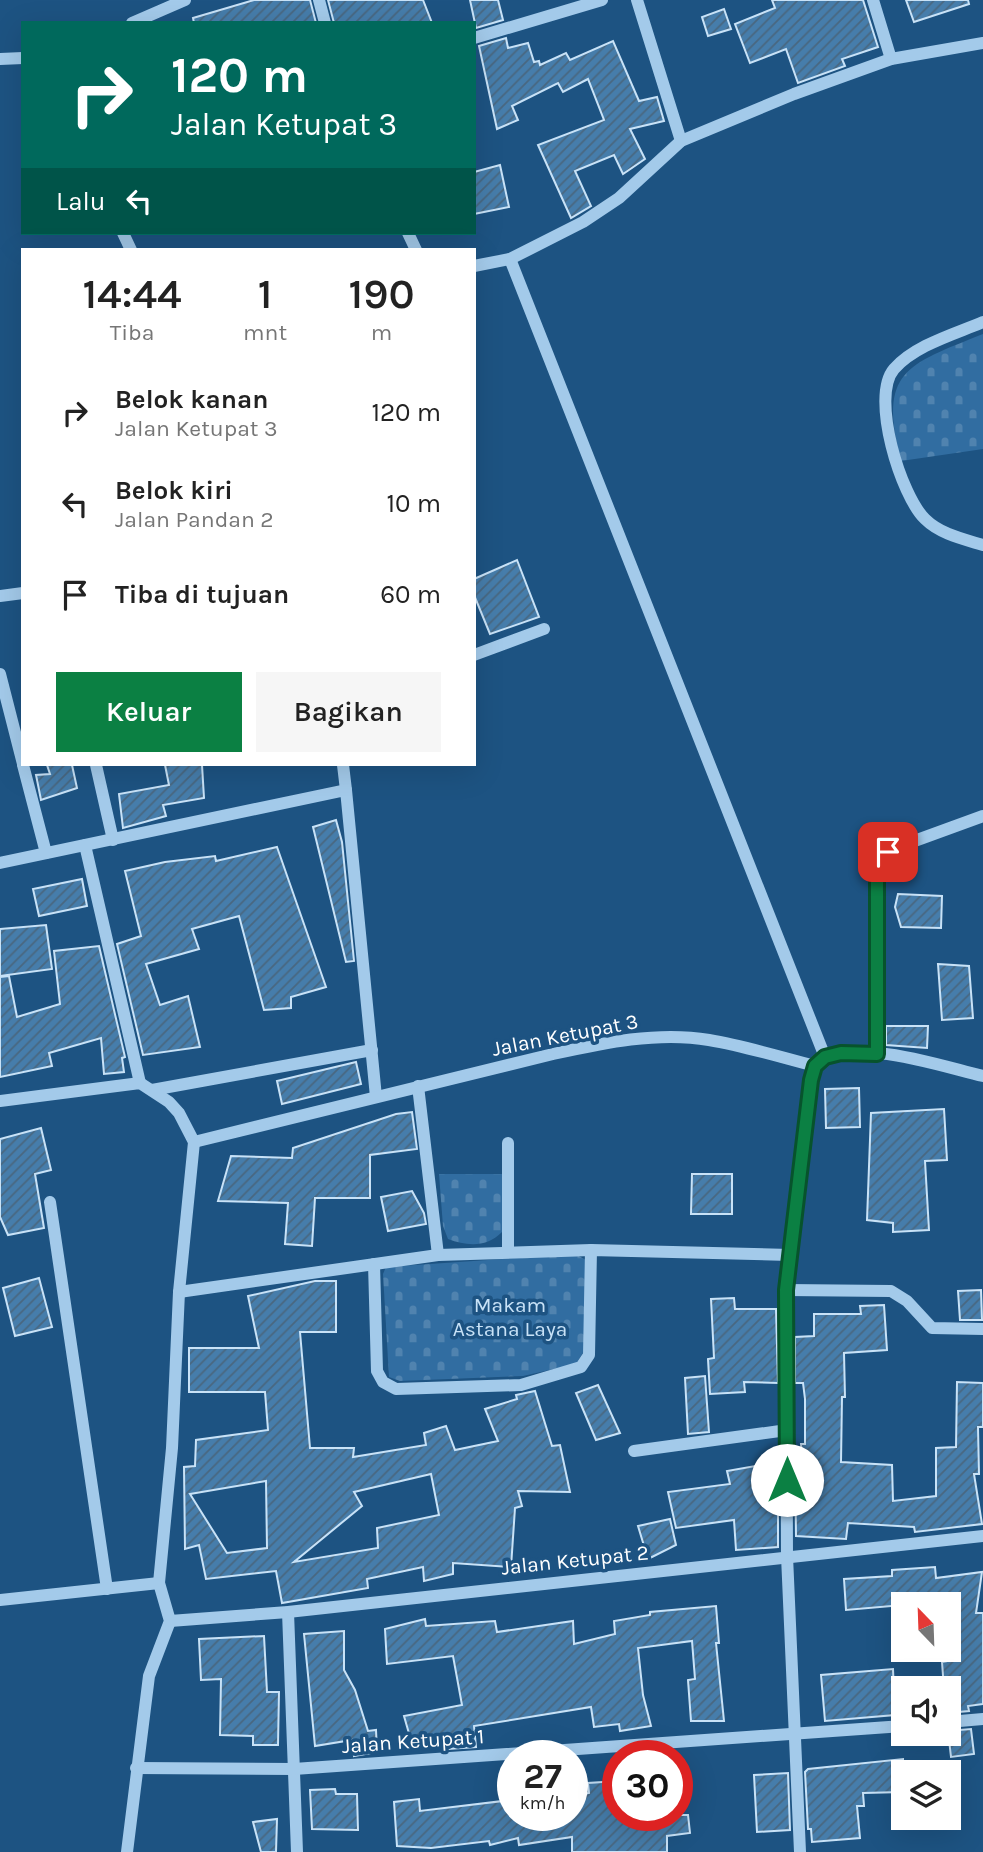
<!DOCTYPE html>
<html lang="id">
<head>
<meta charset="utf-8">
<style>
  :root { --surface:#fff; --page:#f6f6f6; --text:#222; --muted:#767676; --accent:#0b8043 }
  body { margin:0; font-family:Karla,sans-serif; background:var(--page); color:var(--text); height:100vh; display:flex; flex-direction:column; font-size:26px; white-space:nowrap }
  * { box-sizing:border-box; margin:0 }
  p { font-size:23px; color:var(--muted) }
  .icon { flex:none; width:38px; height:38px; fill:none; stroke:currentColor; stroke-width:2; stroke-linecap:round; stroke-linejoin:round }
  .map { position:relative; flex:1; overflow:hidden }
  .drawer { position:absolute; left:21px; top:248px; width:455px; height:518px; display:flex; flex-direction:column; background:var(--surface); border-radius:0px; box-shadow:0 7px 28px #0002 }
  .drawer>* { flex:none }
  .top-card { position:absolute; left:21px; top:21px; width:455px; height:214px; border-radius:0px; box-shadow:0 7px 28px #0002; background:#00695c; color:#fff; overflow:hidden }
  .needle { width:46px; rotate:337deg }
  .fabs { position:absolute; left:891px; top:1592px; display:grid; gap:14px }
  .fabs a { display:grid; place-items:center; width:70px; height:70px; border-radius:0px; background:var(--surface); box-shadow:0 7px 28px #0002; font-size:35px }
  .speed { position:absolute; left:497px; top:1740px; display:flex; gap:14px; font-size:35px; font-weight:700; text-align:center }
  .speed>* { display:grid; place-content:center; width:91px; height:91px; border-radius:50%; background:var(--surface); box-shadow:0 7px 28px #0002; line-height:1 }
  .speed small { font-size:18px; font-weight:400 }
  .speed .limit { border:10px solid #d22; background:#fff; color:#111 }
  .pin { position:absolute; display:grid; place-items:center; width:60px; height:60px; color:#fff; margin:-30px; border-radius:14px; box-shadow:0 4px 10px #0006 }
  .me { position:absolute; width:77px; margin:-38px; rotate:0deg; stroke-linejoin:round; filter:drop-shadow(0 0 5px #0008) }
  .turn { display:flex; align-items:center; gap:24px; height:147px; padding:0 35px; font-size:32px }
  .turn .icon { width:91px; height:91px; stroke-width:2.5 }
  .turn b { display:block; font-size:49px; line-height:60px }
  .then { display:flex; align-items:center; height:66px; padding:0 35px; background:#0003; gap:14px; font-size:26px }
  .eta { display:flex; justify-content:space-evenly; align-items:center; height:119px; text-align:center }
  .eta b { font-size:42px; font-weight:600; line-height:49px }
  .button { display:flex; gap:14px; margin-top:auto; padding:14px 35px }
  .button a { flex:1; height:80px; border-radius:0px; background:var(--accent); color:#fff; font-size:28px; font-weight:600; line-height:80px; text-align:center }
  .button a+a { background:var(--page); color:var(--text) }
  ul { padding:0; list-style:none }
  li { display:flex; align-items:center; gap:21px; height:91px; padding:0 35px }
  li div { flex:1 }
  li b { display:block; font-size:26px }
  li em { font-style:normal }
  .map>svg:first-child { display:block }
  .cemetery { fill:url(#cemetery-stones) }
  .building { fill:url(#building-hatch); stroke:#c8e2f7; stroke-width:2; fill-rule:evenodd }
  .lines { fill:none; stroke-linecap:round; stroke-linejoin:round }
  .minor { stroke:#a3caea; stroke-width:12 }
  .route-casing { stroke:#07532c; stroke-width:18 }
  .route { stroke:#0b8043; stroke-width:12 }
  .labels { text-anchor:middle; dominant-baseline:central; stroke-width:7; stroke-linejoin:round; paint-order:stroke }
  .street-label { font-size:21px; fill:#fff; stroke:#1d5382 }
  .park-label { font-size:21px; fill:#c8e2f7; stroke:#1d5382 }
</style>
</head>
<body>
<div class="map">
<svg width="983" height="1852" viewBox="0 0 983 1852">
  <defs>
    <pattern id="cemetery-stones" width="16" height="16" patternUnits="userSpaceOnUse" patternTransform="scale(1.75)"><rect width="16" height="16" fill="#316da1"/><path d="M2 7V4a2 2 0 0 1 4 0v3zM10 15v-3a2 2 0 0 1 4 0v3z" fill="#5083af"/></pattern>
    <pattern id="building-hatch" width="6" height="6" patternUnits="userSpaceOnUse" patternTransform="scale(1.75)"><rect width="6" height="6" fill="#467dab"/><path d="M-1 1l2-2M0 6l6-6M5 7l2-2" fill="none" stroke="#496780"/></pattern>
  </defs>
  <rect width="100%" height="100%" fill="#1d5382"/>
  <g class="cemetery">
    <path d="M983 334V449L901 461C878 371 906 365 983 334Z"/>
    <path d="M439 1174H502V1232C486 1248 467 1246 448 1239L443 1226Z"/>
    <polygon points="575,1254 586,1260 584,1351 576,1364 523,1376 400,1381 389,1377 383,1274 386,1267"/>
  </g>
  <g class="building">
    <polygon points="254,0 310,0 316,23 194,23 193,18"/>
    <polygon points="328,0 423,0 432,23 334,23"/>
    <polygon points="470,0 498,0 503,20 476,28"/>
    <polygon points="772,0 863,0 878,47 842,59 845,66 798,83 786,49 750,63 735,24 775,8"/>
    <polygon points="906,0 968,0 969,4 914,22"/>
    <polygon points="724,9 731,29 708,36 702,17"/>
    <polygon points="506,38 508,48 528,43 534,62 539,61 540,65 566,53 570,60 613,41 639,101 657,97 664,121 630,129 645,159 623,174 614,155 575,171 591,206 571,218 538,145 604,120 588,79 563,92 558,83 512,106 518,120 497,129 479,46"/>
    <polygon points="500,165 509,207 474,214 474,172"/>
    <polygon points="517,560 539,617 490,634 474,595 474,579"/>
    <polygon points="47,765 72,765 77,788 41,800 36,775 50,774"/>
    <polygon points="165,765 202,765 204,798 163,805 166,816 123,828 119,794 169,785"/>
    <polygon points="336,820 342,842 354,961 346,962 313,827"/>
    <polygon points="277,847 326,987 291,997 291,1008 264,1010 239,916 192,929 199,949 146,964 160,1005 188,996 200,1047 143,1055 117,944 141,936 125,871 165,862 215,856 216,861"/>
    <polygon points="82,879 87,906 39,916 33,889"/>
    <polygon points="898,894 942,896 941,928 901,927 895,907"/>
    <polygon points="46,925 52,969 0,976 0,929"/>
    <polygon points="99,946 125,1057 122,1058 124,1072 104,1074 101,1038 49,1053 52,1066 0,1077 0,977 9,976 17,1017 60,1004 54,951"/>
    <polygon points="938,964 969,966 973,1018 942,1020"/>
    <polygon points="886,1026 928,1026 927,1048 886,1045"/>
    <polygon points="356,1062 361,1084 282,1104 277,1081"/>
    <polygon points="859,1088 860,1127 826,1128 825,1089"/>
    <polygon points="944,1109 947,1160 925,1161 929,1230 893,1232 893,1223 867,1220 871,1113"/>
    <polygon points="412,1112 417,1149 370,1155 370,1198 315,1198 312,1246 285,1244 288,1203 218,1201 231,1156 292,1158 293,1148 396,1114"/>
    <polygon points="41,1128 51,1170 35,1174 44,1228 8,1235 0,1217 0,1139"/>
    <polygon points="692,1174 732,1174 732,1214 691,1214"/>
    <polygon points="412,1191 424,1213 426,1224 388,1231 381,1197"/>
    <polygon points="39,1278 52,1327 15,1336 3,1288"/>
    <path d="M315 1281H336V1332H300L310 1448H354L353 1457 426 1445 424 1433 446 1426 455 1450 498 1441 485 1409 517 1399 516 1395 535 1391 552 1446 560 1445 570 1492 518 1491 522 1506 515 1508 511 1567 453 1563V1574L424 1581 423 1567 367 1579 368 1588 282 1603 276 1571 206 1579 199 1545 185 1549 184 1467 195 1466 196 1440 268 1430 265 1392H189V1348H259L248 1296ZM431 1474 439 1515 377 1528 378 1548 294 1562 362 1506 354 1492ZM266 1481 267 1548 227 1553 190 1494Z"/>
    <polygon points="981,1290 982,1320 960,1320 958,1291"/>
    <polygon points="734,1298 735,1309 776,1309 778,1383 744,1382 745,1392 710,1394 708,1359 714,1358 711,1299"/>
    <polygon points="884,1305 887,1350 844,1353 845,1397 842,1397 841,1462 892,1465 893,1501 936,1496 936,1448 956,1447 957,1382 983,1383 983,1427 978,1427 979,1474 974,1474 982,1524 915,1532 914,1527 848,1523 846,1539 796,1536 795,1459 802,1458 801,1444 805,1444 805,1399 803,1383 795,1383 795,1337 814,1336 814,1314 861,1314 860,1306"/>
    <polygon points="705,1376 709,1432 688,1434 685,1378"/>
    <polygon points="598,1385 620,1433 596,1440 576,1393"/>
    <polygon points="778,1462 778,1547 736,1550 734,1520 676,1528 668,1492 730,1484 727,1471"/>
    <polygon points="670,1519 676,1545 648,1559 638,1526"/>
    <polygon points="935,1567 936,1578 982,1572 976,1613 983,1613 983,1704 968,1706 969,1711 948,1713 948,1689 944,1689 942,1662 948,1661 948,1653 959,1652 958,1605 903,1605 846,1610 844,1579 892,1576 892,1570"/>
    <polygon points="716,1606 719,1643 716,1643 724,1721 691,1721 688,1680 695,1679 692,1641 638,1648 643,1695 651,1726 620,1731 619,1724 594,1727 591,1707 474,1726 476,1747 448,1749 447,1735 410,1737 404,1716 462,1705 453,1656 387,1664 385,1629 425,1619 426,1626 495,1621 497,1632 573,1621 574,1644 615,1634 614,1621 650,1615 650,1612"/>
    <polygon points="344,1631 344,1670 355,1690 368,1731 376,1730 377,1752 354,1756 352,1740 315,1746 304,1634"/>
    <polygon points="264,1636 267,1692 279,1692 278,1745 253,1745 253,1736 220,1735 221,1679 201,1680 199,1639"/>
    <polygon points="893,1669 895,1715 825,1721 821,1675"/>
    <polygon points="971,1729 974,1754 951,1757 948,1731"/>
    <polygon points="903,1759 903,1792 863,1793 864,1806 857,1806 860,1838 812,1842 811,1829 808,1829 805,1772 808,1769"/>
    <polygon points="788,1773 790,1830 757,1832 754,1775"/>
    <polygon points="618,1781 618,1815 688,1815 690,1833 667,1836 667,1852 572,1852 572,1837 519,1845 518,1838 490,1845 489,1841 431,1848 397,1846 394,1802 419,1799 420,1811 511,1800 513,1815 572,1815 572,1796 589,1793 588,1783"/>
    <polygon points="335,1789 336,1794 357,1794 358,1830 312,1829 310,1790"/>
    <polygon points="277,1819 276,1852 261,1852 253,1822"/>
  </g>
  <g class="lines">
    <g class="minor">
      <polyline points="319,0 325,23"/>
      <polyline points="637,0 681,141"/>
      <polyline points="873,0 891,59"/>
      <polyline points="132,23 185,0"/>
      <polyline points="474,38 602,0"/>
      <polyline points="0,59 23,58"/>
      <polyline points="123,233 131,250"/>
      <polyline points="408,233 416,250"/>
      <polyline points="510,259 825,1057"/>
      <polyline points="474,266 510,259 583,222 619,198 681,141 794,94 891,59 983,43"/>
      <path d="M983 322C955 334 915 345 894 369 870 397 901 496 925 519 940 534 963 539 983 545"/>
      <polyline points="0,596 23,593"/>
      <polyline points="474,655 544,629"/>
      <polyline points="0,674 23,764"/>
      <polyline points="23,765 46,853"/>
      <polyline points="96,765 113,840"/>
      <polyline points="343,765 346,790"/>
      <polyline points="85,845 140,1083"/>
      <polyline points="0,863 346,790 376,1097"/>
      <polyline points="877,1054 877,874 888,852 898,847 983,816"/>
      <polyline points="418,1086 438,1255"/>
      <polyline points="152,1090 372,1050"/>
      <polyline points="0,1101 140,1083 169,1102 179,1113 194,1142 179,1292 172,1448 159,1583 170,1621 149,1676 127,1852"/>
      <path d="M194 1142 553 1054C603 1043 658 1031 709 1040 745 1046 780 1057 815 1066 850 1034 940 1066 983 1076"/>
      <polyline points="508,1143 508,1252"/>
      <polyline points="50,1202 107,1589"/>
      <polyline points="374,1264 377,1371 383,1382 396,1389 521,1385 581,1367 589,1355 591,1250"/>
      <polyline points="786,1290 891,1291 907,1301 932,1328 983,1329"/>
      <polyline points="179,1292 438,1255 591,1250 790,1255"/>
      <polyline points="634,1451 787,1430"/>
      <polyline points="0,1600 159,1583"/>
      <polyline points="288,1612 297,1852"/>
      <polyline points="170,1621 288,1612 983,1536"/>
      <polyline points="948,1722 983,1719"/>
      <polyline points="136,1768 294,1769 903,1726"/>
      <polyline points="800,1852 787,1556 786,1290 806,1104 815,1066"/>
    </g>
  </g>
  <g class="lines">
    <g class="route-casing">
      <polyline id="route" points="787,1480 786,1290 811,1080 815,1066 825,1057 841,1053 877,1054 877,874 888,852"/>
    </g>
    <use href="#route" class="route"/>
  </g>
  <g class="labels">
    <g class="street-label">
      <text transform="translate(565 1035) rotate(-11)">Jalan Ketupat 3</text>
      <text transform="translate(575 1560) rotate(-6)">Jalan Ketupat 2</text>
      <text transform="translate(413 1741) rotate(-4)">Jalan Ketupat 1</text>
    </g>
    <g class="park-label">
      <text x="510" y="1305">Makam<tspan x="510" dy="24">Astana Laya</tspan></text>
    </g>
  </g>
</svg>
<div class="fabs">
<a><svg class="needle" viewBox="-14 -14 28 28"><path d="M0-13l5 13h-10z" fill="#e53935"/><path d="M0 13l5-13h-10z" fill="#767676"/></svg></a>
<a><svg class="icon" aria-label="sound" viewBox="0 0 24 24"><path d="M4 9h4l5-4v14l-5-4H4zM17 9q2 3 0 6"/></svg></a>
<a><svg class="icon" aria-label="layers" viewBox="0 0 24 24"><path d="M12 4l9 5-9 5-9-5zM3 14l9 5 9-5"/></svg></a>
</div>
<div class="speed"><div>27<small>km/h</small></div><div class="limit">30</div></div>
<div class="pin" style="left:888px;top:852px;background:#d93025"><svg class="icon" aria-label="arrive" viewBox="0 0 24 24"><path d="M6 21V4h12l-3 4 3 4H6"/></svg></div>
<svg class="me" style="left:787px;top:1480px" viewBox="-20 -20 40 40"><circle r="19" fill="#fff"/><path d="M0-13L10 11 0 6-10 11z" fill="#0b8043"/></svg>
<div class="top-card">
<div class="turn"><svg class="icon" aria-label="right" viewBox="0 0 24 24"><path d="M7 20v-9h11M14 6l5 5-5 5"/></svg><div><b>120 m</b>Jalan Ketupat 3</div></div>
<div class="then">Lalu<svg class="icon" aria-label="left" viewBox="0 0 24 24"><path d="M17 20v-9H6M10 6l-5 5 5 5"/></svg></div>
</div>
<section class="drawer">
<div class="eta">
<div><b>14:44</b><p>Tiba</p></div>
<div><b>1</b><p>mnt</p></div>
<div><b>190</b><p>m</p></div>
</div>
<ul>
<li><svg class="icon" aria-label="right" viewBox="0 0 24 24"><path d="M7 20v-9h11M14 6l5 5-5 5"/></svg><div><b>Belok kanan</b><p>Jalan Ketupat 3</p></div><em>120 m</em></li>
<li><svg class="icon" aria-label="left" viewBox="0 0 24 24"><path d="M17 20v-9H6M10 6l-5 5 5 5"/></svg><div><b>Belok kiri</b><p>Jalan Pandan 2</p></div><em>10 m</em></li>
<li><svg class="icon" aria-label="arrive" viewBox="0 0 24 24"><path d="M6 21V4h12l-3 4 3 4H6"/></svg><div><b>Tiba di tujuan</b></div><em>60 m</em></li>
</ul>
<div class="button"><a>Keluar</a><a>Bagikan</a></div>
</section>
</div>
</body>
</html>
